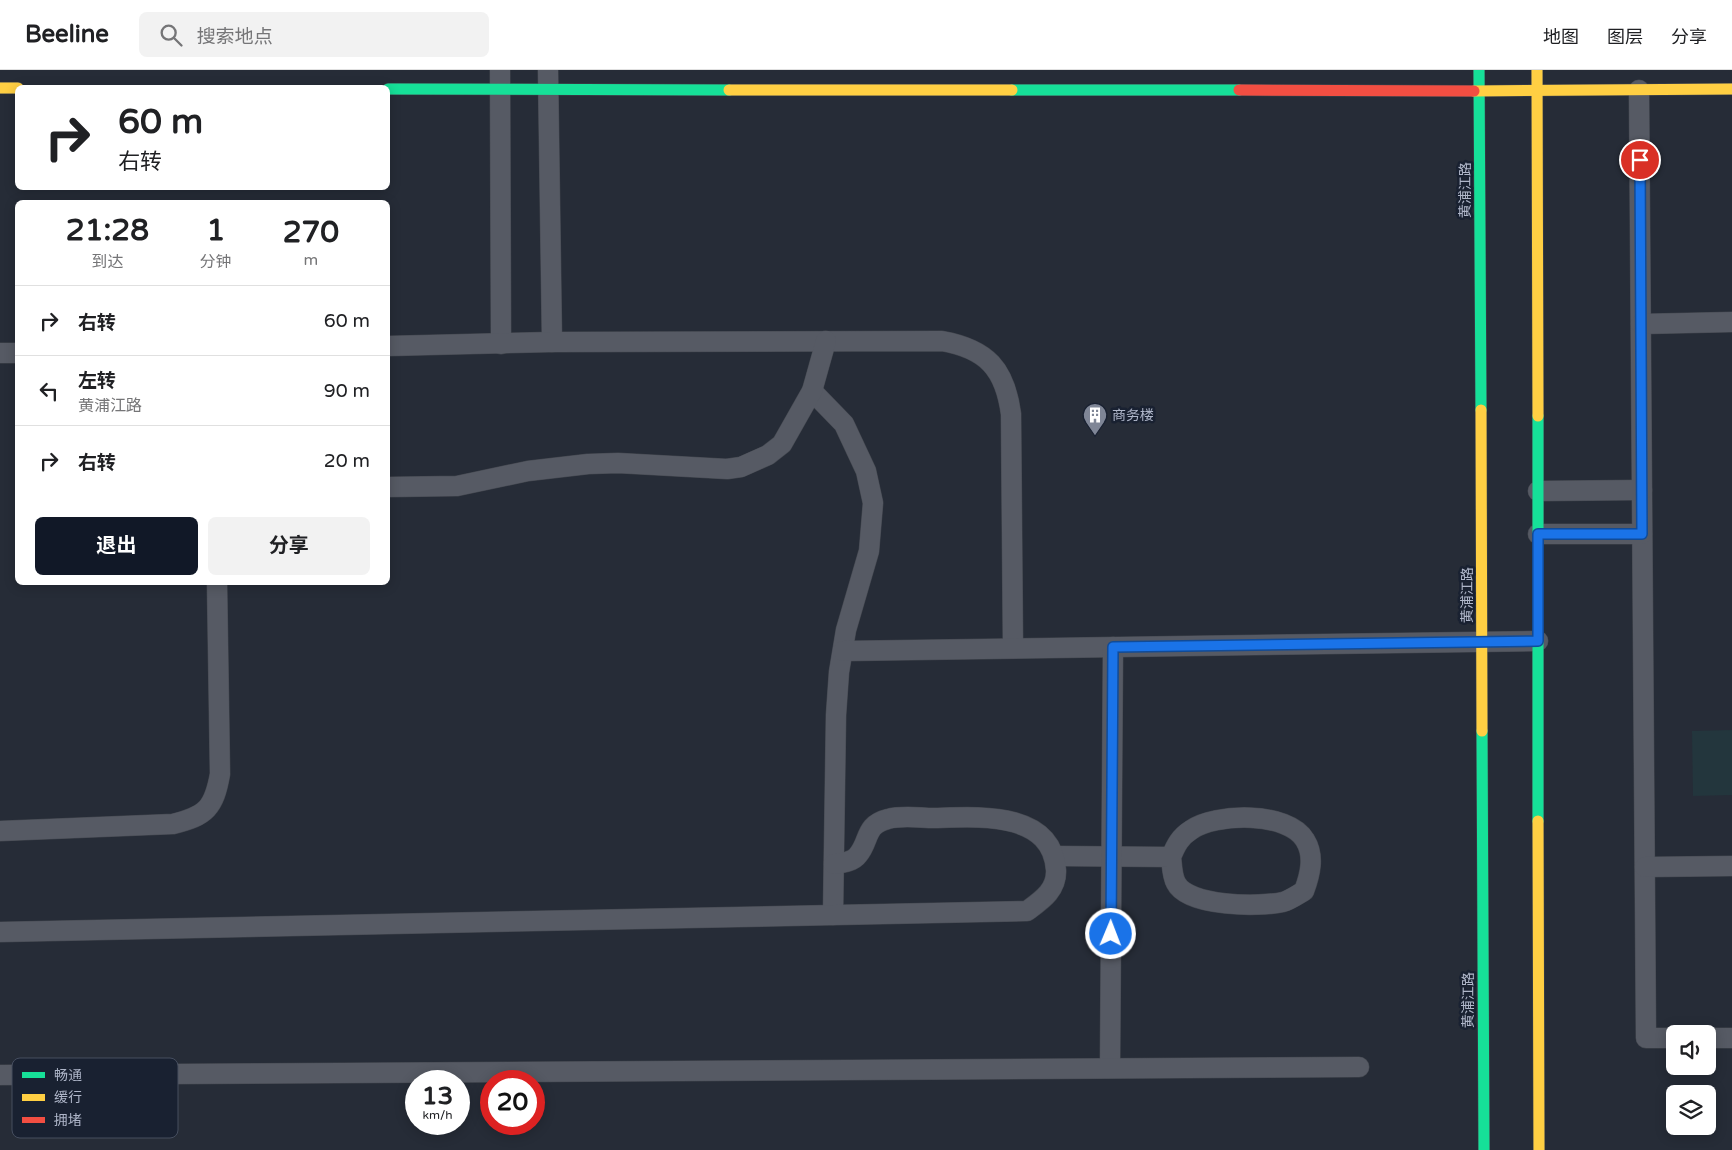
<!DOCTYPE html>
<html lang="zh">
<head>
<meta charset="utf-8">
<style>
  :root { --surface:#fff; --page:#f2f2f2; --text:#202124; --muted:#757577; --line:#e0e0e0; --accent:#111827 }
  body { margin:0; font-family:"Varela Round","Noto Sans SC",sans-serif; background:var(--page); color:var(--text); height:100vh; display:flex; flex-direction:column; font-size:19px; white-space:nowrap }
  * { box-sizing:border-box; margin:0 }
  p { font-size:16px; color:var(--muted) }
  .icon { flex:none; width:28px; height:28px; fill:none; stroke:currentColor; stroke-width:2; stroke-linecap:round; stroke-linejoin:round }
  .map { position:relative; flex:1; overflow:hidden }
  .sheet { position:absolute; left:15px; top:130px; width:375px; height:385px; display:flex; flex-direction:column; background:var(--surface); border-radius:8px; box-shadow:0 2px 12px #0003 }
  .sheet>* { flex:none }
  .hud { position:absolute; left:15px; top:15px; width:375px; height:105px; border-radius:8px; box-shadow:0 2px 12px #0003; background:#fff; color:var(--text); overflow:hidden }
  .buttons { position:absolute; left:1666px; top:955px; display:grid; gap:10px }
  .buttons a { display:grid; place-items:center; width:50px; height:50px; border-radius:8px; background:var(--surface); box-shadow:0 2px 12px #0003; font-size:25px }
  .speed { position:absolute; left:405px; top:1000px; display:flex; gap:10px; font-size:25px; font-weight:700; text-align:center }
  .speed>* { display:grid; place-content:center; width:65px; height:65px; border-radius:50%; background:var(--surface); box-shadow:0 2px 12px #0003; line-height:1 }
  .speed small { font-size:12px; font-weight:400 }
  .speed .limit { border:8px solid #d22; background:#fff; color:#111 }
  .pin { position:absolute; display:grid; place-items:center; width:42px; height:42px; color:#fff; margin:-21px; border:2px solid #fff; border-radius:50%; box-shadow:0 1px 5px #0007 }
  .me { position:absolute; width:55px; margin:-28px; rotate:1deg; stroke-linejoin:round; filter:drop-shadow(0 0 4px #0008) }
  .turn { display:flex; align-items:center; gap:18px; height:105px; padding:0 20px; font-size:22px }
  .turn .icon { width:65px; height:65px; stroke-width:2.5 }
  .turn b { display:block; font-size:35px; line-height:42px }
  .eta { display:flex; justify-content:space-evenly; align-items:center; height:85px; text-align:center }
  .eta b { font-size:30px; font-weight:700; line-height:35px }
  .cta { display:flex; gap:10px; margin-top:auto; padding:10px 20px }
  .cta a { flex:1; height:58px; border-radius:8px; background:var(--accent); color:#fff; font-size:20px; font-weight:700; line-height:58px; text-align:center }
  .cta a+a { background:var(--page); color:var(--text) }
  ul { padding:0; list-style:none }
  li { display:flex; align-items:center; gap:15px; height:70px; padding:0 20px; border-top:1px solid var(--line) }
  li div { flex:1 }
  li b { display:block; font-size:19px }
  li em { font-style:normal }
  header { display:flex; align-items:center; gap:30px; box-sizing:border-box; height:70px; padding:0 25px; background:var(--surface); border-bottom:1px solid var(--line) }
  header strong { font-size:24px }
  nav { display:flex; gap:28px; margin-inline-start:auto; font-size:18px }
  .search { width:350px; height:45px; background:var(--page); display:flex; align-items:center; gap:12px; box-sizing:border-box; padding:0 18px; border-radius:8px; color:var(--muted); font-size:19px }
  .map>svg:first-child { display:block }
  .green { fill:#23363d }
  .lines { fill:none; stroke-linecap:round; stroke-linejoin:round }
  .lane-casing { stroke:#43474f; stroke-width:21 }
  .fast-casing { stroke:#43474f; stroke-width:12 }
  .slow-casing { stroke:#43474f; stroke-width:12 }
  .jam-casing { stroke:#43474f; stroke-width:12 }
  .lane { stroke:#565a64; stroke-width:20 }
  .fast { stroke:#16e098; stroke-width:11 }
  .slow { stroke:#ffcf43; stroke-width:11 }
  .jam { stroke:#f24e42; stroke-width:11 }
  .route-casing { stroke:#114b97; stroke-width:12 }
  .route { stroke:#1a73e8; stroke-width:9 }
  .labels { text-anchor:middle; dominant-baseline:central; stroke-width:5; stroke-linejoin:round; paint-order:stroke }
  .street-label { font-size:14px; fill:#afb6c9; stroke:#192131 }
  .poi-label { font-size:14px; fill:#afb6c9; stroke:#192131; text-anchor:start }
  .key { fill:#192131; stroke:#464e5f; stroke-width:1 }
  .key-label { font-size:14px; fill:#afb6c9 }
</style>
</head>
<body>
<header>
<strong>Beeline</strong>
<div class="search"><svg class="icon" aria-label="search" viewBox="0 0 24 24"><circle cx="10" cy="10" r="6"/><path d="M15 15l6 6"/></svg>搜索地点</div>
<nav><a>地图</a><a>图层</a><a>分享</a></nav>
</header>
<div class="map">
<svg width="1732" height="1080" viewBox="0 0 1732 1080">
  <rect width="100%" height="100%" fill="#262c37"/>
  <polygon class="green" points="1732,660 1732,725 1693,726 1692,661"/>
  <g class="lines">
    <g class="lane-casing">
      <g id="lane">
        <polyline points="500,0 501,274"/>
        <polyline points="548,0 552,272"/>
        <polyline points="1639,20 1646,968 1675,968"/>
        <polyline points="1641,254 1732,252"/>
        <path d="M388 276 552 272 942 271C987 279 1005 299 1011 344L1013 578"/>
        <polyline points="0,283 18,283"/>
        <polyline points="812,321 844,354 866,401 873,433 869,481 846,560 839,602 836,645 833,845"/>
        <polyline points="388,417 457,416 528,401 588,394 618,393 727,399 741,397 768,385 782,374 812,321 826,271"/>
        <polyline points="1538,421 1642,420"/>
        <polyline points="1538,464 1642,464"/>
        <polyline points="843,581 1538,571"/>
        <path d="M0 761 173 754C206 746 214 738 220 704L217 512"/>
        <path d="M1055 786 1171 787C1176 775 1180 767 1191 760 1215 743 1288 741 1305 770 1315 786 1310 805 1304 821 1297 825 1290 830 1283 832 1260 837 1188 837 1176 813 1172 806 1172 795 1171 787"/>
        <polyline points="1645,797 1732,796"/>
        <path d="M0 862 1027 841C1042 830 1057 820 1056 800 1052 740 976 747 934 748 920 748 902 745 888 749 864 755 870 771 858 785 853 792 842 793 834 794"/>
        <polyline points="1708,968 1732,968"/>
        <polyline points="1110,998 1113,577"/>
        <polyline points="0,1005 1359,997"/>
      </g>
    </g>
    <g class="fast-casing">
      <g id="fast">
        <polyline points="1479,0 1481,340"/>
        <polyline points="388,19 729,20"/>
        <polyline points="1012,20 1239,20"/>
        <polyline points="1538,346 1538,751"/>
        <polyline points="1482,661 1484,1080"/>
      </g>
    </g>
    <g class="slow-casing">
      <g id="slow">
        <polyline points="1537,0 1538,346"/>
        <polyline points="0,18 18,18"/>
        <polyline points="729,20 1012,20"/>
        <polyline points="1474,21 1732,19"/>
        <polyline points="1481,340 1482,661"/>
        <polyline points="1538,751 1539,1080"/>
      </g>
    </g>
    <g class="jam-casing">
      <polyline id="jam" points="1239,20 1474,21"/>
    </g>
    <use href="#lane" class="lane"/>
    <use href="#fast" class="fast"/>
    <use href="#slow" class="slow"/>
    <use href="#jam" class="jam"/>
  </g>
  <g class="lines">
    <g class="route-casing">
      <polyline id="route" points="1111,864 1113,577 1538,571 1538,464 1642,464 1640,90"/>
    </g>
    <use href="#route" class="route"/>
  </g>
  <defs>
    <g id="building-pin" transform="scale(1.25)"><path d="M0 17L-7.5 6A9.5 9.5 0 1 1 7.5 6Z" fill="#7f8696" stroke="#192131"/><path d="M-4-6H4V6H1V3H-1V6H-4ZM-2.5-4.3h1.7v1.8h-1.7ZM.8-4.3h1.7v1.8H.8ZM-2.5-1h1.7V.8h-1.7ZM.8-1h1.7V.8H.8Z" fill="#fff"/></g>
  </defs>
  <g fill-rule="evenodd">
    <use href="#building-pin" x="1095" y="345"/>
  </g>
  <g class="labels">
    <g class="street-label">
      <text transform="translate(1465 120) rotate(-90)">黄浦江路</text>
      <text transform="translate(1467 525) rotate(-90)">黄浦江路</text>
      <text transform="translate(1468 930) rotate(-90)">黄浦江路</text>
    </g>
    <g class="poi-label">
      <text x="1112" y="345">商务楼</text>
    </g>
  </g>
  <rect x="12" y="988" width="166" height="80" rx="8" class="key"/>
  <rect x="22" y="1002" width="23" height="6" fill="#16e098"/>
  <rect x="22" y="1024" width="23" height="7" fill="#ffcf43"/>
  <rect x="22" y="1047" width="23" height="6" fill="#f24e42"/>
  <g class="key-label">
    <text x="54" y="1010">畅通</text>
    <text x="54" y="1032">缓行</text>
    <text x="54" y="1055">拥堵</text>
  </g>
</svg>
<div class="buttons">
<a><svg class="icon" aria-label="sound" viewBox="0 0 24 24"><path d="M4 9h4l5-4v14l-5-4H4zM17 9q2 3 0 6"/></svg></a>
<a><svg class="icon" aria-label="layers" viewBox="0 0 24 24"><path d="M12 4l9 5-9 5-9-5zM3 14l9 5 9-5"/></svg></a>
</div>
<div class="speed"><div>13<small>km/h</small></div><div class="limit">20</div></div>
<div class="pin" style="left:1640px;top:90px;background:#d93025"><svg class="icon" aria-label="arrive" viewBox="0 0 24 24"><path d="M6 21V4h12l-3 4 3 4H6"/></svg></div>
<svg class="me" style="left:1111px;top:864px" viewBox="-20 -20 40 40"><circle r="17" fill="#1a73e8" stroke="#fff" stroke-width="3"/><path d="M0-11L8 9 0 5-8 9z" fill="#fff"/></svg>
<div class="hud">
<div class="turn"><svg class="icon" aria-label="right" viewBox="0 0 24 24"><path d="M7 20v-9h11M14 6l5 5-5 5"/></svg><div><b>60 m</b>右转</div></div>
</div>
<section class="sheet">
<div class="eta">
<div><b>21:28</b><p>到达</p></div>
<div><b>1</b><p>分钟</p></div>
<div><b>270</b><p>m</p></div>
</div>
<ul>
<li><svg class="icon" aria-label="right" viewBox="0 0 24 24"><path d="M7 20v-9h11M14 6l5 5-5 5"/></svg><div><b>右转</b></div><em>60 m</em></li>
<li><svg class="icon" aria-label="left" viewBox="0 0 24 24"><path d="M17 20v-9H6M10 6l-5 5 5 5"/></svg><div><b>左转</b><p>黄浦江路</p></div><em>90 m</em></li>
<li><svg class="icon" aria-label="right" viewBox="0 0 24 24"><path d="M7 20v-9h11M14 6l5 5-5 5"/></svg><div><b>右转</b></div><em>20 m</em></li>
</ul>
<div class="cta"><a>退出</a><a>分享</a></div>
</section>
</div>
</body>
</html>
